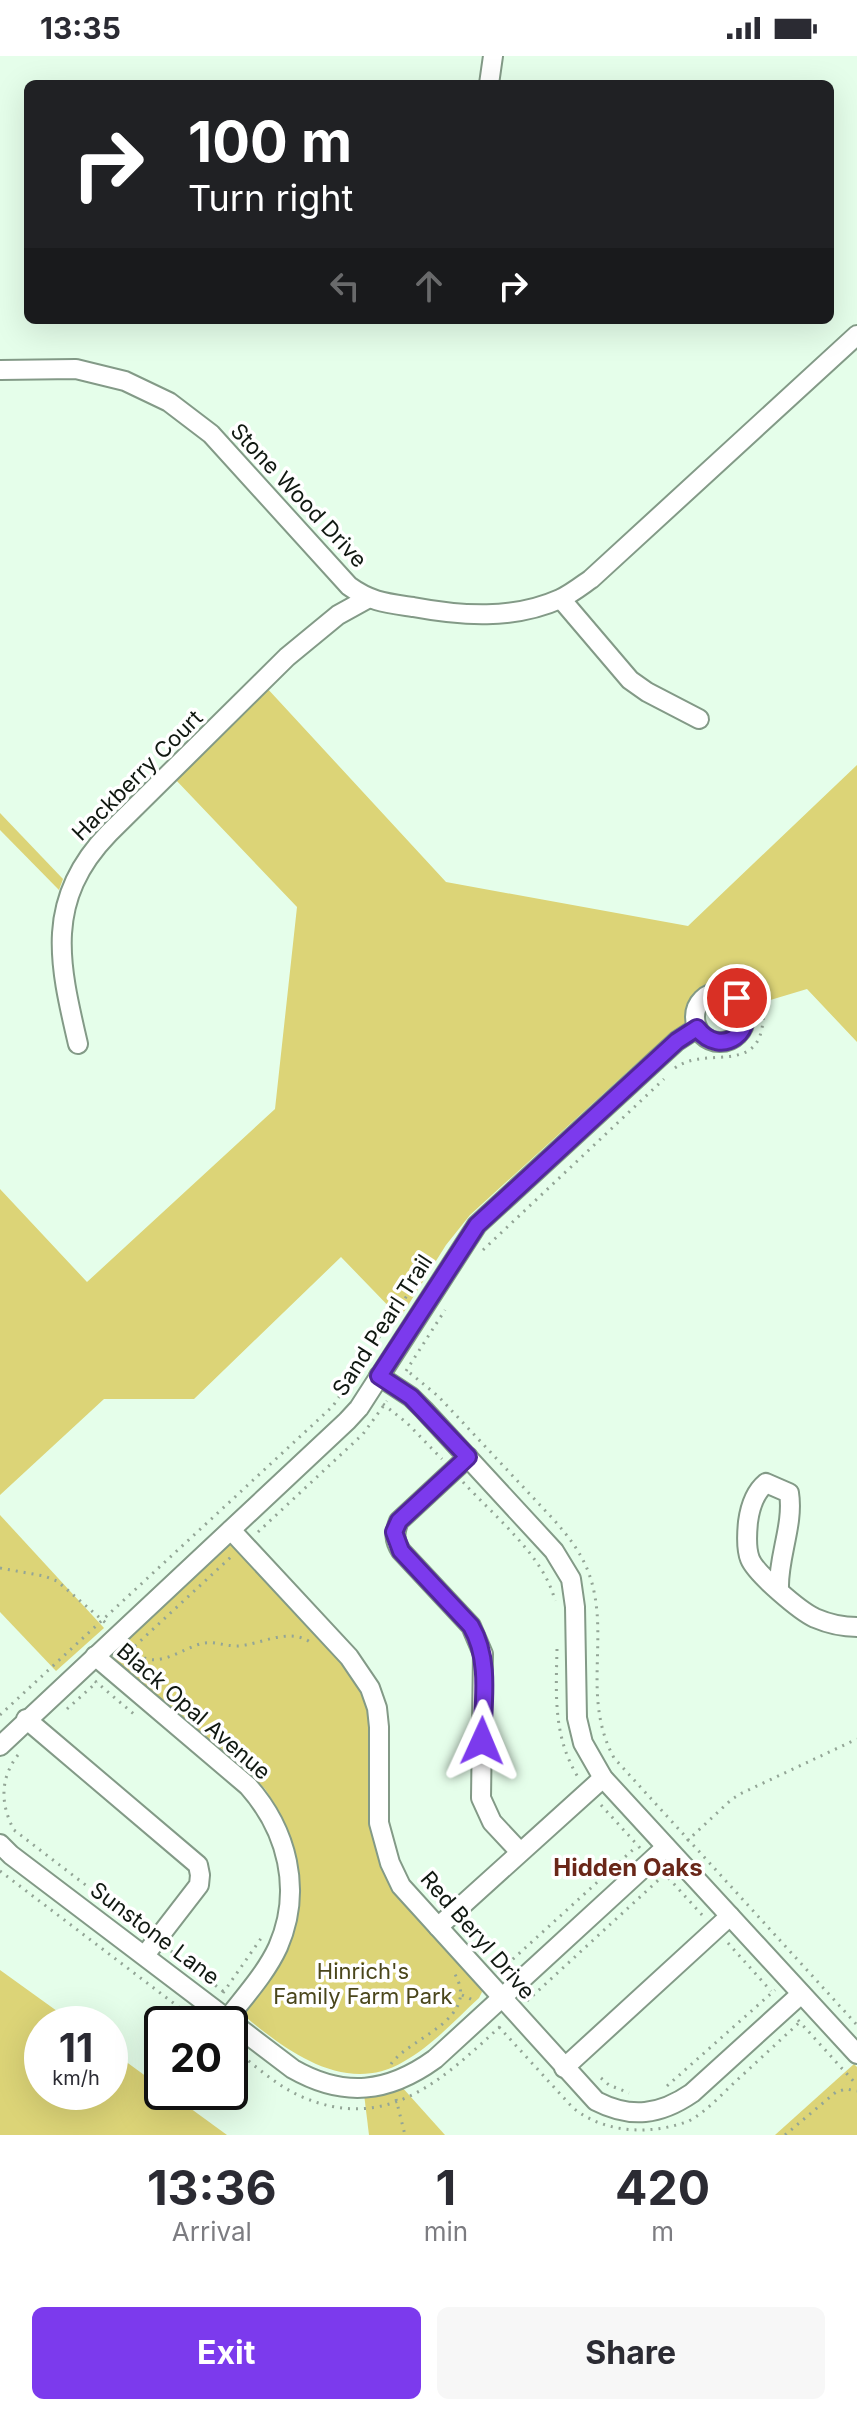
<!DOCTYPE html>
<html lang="en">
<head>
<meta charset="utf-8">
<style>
  :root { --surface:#fff; --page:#f7f7f7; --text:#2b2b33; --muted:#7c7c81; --accent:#7c3aed }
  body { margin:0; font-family:Inter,sans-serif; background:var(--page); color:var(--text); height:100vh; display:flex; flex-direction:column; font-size:30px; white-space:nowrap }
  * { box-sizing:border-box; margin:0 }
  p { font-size:26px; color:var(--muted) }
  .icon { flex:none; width:44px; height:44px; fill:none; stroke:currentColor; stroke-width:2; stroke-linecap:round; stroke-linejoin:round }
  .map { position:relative; height:2079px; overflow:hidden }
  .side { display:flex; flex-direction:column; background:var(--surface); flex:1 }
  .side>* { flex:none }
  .top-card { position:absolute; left:24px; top:24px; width:810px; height:244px; border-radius:12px; box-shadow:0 8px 32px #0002; background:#202124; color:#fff; overflow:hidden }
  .speed { position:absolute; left:24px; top:1950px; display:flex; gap:16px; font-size:40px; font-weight:700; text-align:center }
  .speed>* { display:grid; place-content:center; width:104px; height:104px; border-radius:50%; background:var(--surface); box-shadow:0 8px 32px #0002; line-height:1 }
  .speed small { font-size:20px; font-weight:400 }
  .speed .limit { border:4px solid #111; border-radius:12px; background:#fff; color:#111 }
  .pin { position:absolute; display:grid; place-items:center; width:68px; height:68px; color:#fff; margin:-34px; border:4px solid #fff; border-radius:50%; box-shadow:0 2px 8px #0007 }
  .me { position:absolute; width:88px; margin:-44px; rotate:1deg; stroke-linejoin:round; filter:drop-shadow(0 0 6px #0008) }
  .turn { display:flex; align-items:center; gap:28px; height:168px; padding:0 32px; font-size:36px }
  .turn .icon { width:104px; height:104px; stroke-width:2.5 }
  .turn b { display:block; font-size:56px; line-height:68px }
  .lanes { display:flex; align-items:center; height:76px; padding:0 32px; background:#0003; justify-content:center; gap:40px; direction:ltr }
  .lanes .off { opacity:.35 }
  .eta { display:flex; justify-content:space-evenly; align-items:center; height:136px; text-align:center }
  .eta b { font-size:48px; font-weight:700; line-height:56px }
  .button { display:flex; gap:16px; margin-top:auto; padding:16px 32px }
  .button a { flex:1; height:92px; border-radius:12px; background:var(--accent); color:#fff; font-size:32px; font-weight:700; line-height:92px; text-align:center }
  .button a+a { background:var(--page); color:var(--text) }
  .status { display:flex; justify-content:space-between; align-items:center; height:56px; padding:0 40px; background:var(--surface); direction:ltr }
  .status svg { height:22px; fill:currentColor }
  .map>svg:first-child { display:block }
  .green { fill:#dcd477 }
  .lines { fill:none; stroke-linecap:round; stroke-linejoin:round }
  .minor-casing { stroke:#839a87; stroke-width:22 }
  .path { stroke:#93a596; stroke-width:3; stroke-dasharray:2 6; stroke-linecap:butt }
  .minor { stroke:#fff; stroke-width:18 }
  .route-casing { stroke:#51269a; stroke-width:20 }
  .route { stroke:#7c3aed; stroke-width:14 }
  .labels { text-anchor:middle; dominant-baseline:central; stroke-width:7; stroke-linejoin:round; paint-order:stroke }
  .street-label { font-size:22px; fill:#101811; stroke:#fff }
  .park-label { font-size:22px; fill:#4a461b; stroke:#fff }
  .neighbourhood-label { font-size:24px; font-weight:bold; fill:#6a2719; stroke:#fff }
</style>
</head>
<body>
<div class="status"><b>13:35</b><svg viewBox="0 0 49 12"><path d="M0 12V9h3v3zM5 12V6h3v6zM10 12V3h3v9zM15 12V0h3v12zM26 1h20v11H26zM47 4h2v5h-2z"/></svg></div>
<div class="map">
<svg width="857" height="2079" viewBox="0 0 857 2079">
  <rect width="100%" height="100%" fill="#e5feea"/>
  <g class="green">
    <path d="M266 631 446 826 688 870 857 709V986L807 933 750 950C738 931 711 914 693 939 687 947 689 960 685 969L637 1007 470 1159 446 1189 400 1262 341 1201 194 1343H104L0 1439V1133L87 1226 275 1053 297 851 174 722Z"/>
    <polygon points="0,757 63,823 59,834 0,774"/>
    <polygon points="0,1459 104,1572 56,1615 0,1556"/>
    <path d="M227 1487H232L346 1610 361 1632 371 1662 374 1786 387 1823 480 1929 482 1936 479 1942C455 1964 432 1990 403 2006 347 2039 289 1997 247 1962L244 1953 268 1918 296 1811 290 1782 279 1755 265 1733 246 1713 121 1610 113 1599 114 1594Z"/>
    <polygon points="0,1914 75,1968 42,1968 42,2036 110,2036 110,1994 162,2032 162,2036 168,2036 227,2079 0,2079"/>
    <polygon points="854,2008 857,2011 857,2079 775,2079"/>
    <polygon points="401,2030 445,2079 369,2079 364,2038"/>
  </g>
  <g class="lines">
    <g class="minor-casing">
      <g id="minor">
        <polyline points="489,28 493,0"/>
        <path d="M0 314 76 313 125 325 169 346 211 378 349 530C371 546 386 547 413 551 461 560 513 564 560 543 571 538 581 530 591 523L857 279"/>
        <polyline points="561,543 630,624 647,636 699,663"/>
        <circle cx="720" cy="961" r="25"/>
        <path d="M78 988C59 907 44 844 109 777L287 601 338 559 367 543"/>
        <polyline points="379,1320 411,1341 424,1354 554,1495 571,1523 575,1551 577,1662 583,1687 603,1722 857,1998"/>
        <path d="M468 1401 399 1465C394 1477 394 1484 401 1495L471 1570 483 1598 481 1742 492 1766 520 1796"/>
        <path d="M231 1474 349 1601 370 1632 377 1652 379 1671V1767L390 1807 401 1830 596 2045C631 2063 660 2059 692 2037L801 1938"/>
        <path d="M779 1532C778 1501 794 1468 789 1437L766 1427C754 1437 750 1451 748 1466 747 1476 746 1493 750 1503 756 1518 800 1555 815 1562 829 1568 841 1571 857 1571"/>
        <path d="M95 1600 248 1730C287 1774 303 1834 278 1891 266 1917 245 1940 228 1962"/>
        <polyline points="26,1663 198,1809 200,1819 199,1829 145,1899"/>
        <polyline points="0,1690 347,1365 359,1352 477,1169 677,985 697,972"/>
        <path d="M0 1788 11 1799 293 2013C344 2042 388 2037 435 2003L666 1791"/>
        <polyline points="438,1871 603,1722"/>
        <polyline points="564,2012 730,1860"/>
      </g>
    </g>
    <g class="path">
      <path d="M675 1012C708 987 768 1026 763 948L744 953"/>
      <polyline points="483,1194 664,1023"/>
      <polyline points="406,1315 445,1254"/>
      <path d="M410 1317 438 1340 554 1464C568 1480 580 1495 588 1515 612 1578 580 1639 614 1702L857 1969"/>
      <polyline points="383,1348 407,1367 442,1403"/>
      <path d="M463 1426C494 1460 545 1501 555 1545"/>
      <polyline points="258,1476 363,1378 387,1345"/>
      <polyline points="0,1512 44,1520 57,1525 107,1568"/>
      <path d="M131 1593C154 1616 175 1596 200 1588 213 1584 223 1590 237 1590 260 1589 288 1571 310 1586"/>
      <path d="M557 1593C556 1638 553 1681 578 1721"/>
      <polyline points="123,1601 232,1500"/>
      <polyline points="95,1625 135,1659"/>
      <polyline points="67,1653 97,1626"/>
      <polyline points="0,1659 333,1350 408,1238"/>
      <path d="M18 1699C0 1722 0 1748 14 1774L143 1873"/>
      <polyline points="601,1749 641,1793"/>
      <polyline points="687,1785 732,1743 742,1737 857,1683"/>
      <polyline points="0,1815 201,1968"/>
      <polyline points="663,1816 704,1861"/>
      <polyline points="728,1887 771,1935"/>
      <polyline points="171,1895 224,1936"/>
      <polyline points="501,1914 637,1790"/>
      <polyline points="223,1937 262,1881"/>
      <polyline points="462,1939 475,1945"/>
      <polyline points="527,1945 665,1818"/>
      <polyline points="798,1964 857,2029"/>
      <path d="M499 1971 573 2052C606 2078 651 2079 689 2065 707 2055 721 2039 736 2025 758 2005 779 1985 800 1966"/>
      <path d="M230 1990C252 2007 274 2028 300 2040 388 2079 444 2022 504 1967"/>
      <path d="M391 2008C411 1980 484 1963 453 1915"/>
      <polyline points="601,2022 609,2029 629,2037"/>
      <polyline points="667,2030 775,1934"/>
      <polyline points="396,2043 405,2079"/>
      <polyline points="785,2079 836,2036 846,2033 857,2035"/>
    </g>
    <use href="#minor" class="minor"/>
  </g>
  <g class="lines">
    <g class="route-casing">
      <path id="route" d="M482 1685C483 1647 491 1604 471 1570L401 1495 394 1476 399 1465 468 1401 411 1341 379 1320 477 1169 677 985 697 972C721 1004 762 974 737 942"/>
    </g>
    <use href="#route" class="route"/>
  </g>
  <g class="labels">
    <g class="street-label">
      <text transform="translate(299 439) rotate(47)">Stone Wood Drive</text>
      <text transform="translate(137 719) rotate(-45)">Hackberry Court</text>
      <text transform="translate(382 1269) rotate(-57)">Sand Pearl Trail</text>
      <text transform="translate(194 1655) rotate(41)">Black Opal Avenue</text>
      <text transform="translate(155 1877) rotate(37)">Sunstone Lane</text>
      <text transform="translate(478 1879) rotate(49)">Red Beryl Drive</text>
    </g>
    <g class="park-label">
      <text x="363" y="1915">Hinrich's<tspan x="363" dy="25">Family Farm Park</tspan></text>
    </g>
    <g class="neighbourhood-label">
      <text x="628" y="1811">Hidden Oaks</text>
    </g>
  </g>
</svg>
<div class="speed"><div>11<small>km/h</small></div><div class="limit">20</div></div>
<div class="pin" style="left:737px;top:942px;background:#d93025"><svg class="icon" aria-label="arrive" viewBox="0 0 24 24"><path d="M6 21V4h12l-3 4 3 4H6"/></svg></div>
<svg class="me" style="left:482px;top:1685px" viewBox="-20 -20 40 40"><path d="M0-17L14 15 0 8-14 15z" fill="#7c3aed" stroke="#fff" stroke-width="4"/></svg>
<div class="top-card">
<div class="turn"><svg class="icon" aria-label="right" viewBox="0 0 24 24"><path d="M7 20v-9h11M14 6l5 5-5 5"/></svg><div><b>100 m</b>Turn right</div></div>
<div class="lanes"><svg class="icon off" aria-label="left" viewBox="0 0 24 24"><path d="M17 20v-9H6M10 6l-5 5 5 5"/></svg><svg class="icon off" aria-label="ahead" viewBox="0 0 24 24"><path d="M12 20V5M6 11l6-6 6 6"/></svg><svg class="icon" aria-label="right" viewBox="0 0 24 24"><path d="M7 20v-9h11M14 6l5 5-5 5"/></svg></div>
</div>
</div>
<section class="side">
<div class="eta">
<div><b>13:36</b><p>Arrival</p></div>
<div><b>1</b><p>min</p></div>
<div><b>420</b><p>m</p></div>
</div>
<div class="button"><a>Exit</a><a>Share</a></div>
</section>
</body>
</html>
